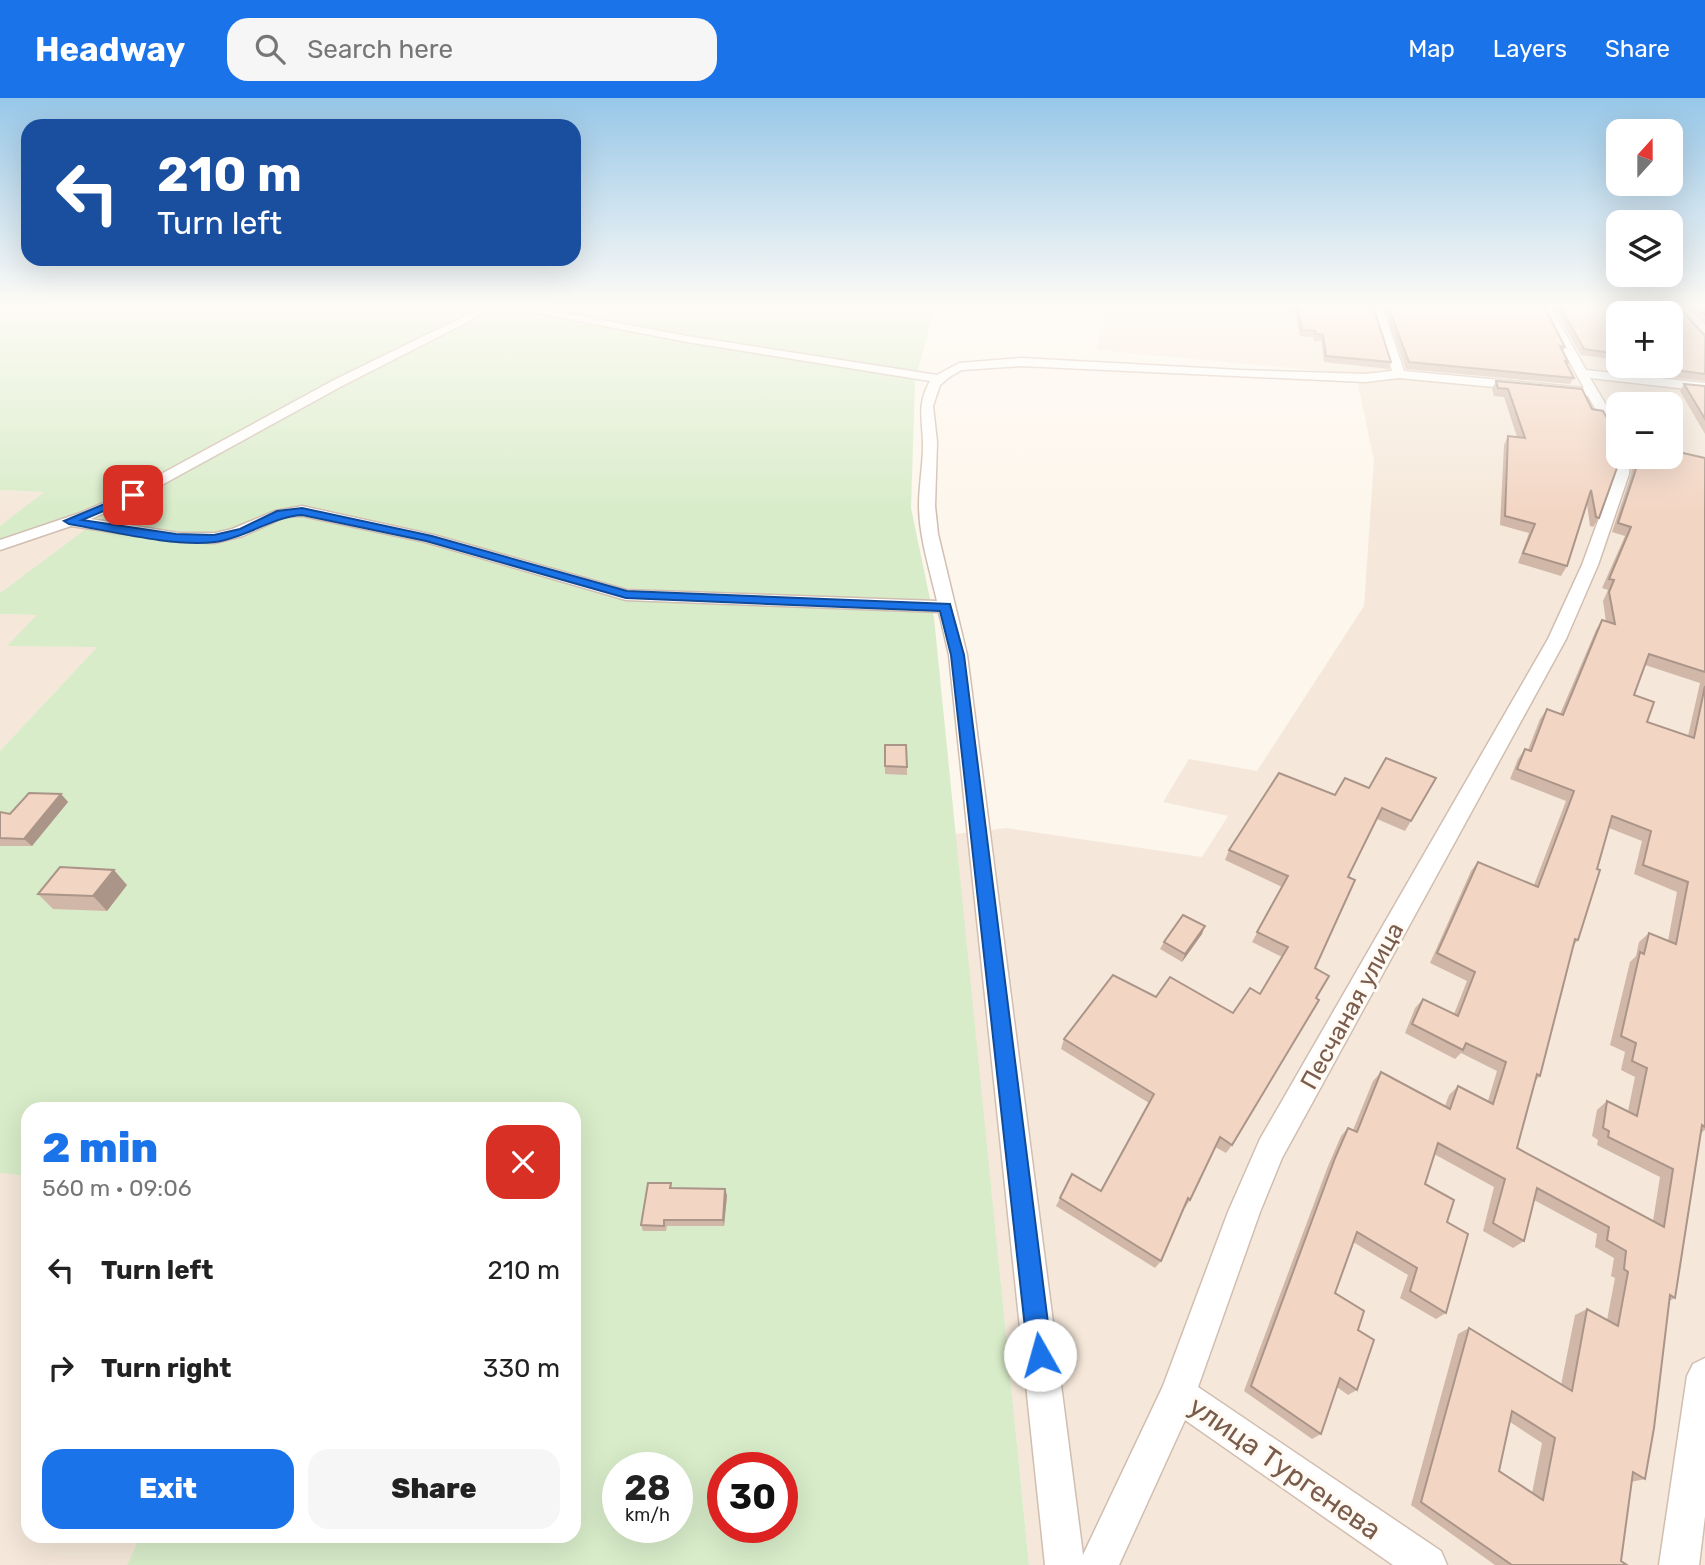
<!DOCTYPE html>
<html lang="en">
<head>
<meta charset="utf-8">
<style>
  :root { --surface:#fff; --page:#f6f6f6; --text:#222; --muted:#767676; --accent:#1a73e8 }
  body { margin:0; font-family:Rubik,sans-serif; background:var(--page); color:var(--text); height:100vh; display:flex; flex-direction:column; font-size:26px; white-space:nowrap }
  * { box-sizing:border-box; margin:0 }
  p { font-size:23px; color:var(--muted) }
  .icon { flex:none; width:38px; height:38px; fill:none; stroke:currentColor; stroke-width:2; stroke-linecap:round; stroke-linejoin:round }
  .map { position:relative; flex:1; overflow:hidden }
  .panel { position:absolute; left:21px; top:1004px; width:560px; height:441px; display:flex; flex-direction:column; background:var(--surface); border-radius:21px; box-shadow:0 7px 28px #0002 }
  .panel>* { flex:none }
  .top-card { position:absolute; left:21px; top:21px; width:560px; height:147px; border-radius:21px; box-shadow:0 7px 28px #0002; background:#1a4fa0; color:#fff; overflow:hidden }
  .needle { width:46px; rotate:21deg }
  .controls { position:absolute; left:1606px; top:21px; display:grid; gap:14px }
  .controls a { display:grid; place-items:center; width:77px; height:77px; border-radius:14px; background:var(--surface); box-shadow:0 7px 28px #0002; font-size:35px }
  .speed { position:absolute; left:602px; top:1354px; display:flex; gap:14px; font-size:35px; font-weight:700; text-align:center }
  .speed>* { display:grid; place-content:center; width:91px; height:91px; border-radius:50%; background:var(--surface); box-shadow:0 7px 28px #0002; line-height:1 }
  .speed small { font-size:18px; font-weight:400 }
  .speed .limit { border:10px solid #d22; background:#fff; color:#111 }
  .pin { position:absolute; display:grid; place-items:center; width:60px; height:60px; color:#fff; margin:-30px; border-radius:14px; box-shadow:0 4px 10px #0006 }
  .me { position:absolute; width:77px; margin:-38px; rotate:353deg; stroke-linejoin:round; filter:drop-shadow(0 0 5px #0008) }
  .turn { display:flex; align-items:center; gap:24px; height:147px; padding:0 21px; font-size:32px }
  .turn .icon { width:91px; height:91px; stroke-width:2.5 }
  .turn b { display:block; font-size:49px; line-height:60px }
  .round { display:grid; place-items:center; flex:none; width:74px; height:74px; border-radius:21px; background:var(--page) }
  .head { display:flex; align-items:center; justify-content:space-between; height:119px; padding:0 21px }
  h1 { font-size:42px; font-weight:800; line-height:52px; color:var(--accent) }
  .button { display:flex; gap:14px; margin-top:auto; padding:14px 21px }
  .button a { flex:1; height:80px; border-radius:21px; background:var(--accent); color:#fff; font-size:28px; font-weight:800; line-height:80px; text-align:center }
  .button a+a { background:var(--page); color:var(--text) }
  ul { padding:0; list-style:none }
  li { display:flex; align-items:center; gap:21px; height:98px; padding:0 21px }
  li div { flex:1 }
  li b { display:block; font-size:26px }
  li em { font-style:normal }
  header { display:flex; align-items:center; gap:42px; box-sizing:border-box; height:98px; padding:0 35px; background:var(--accent); color:#fff }
  header strong { font-size:33px }
  nav { display:flex; gap:38px; margin-inline-start:auto; font-size:24px }
  .search { width:490px; height:63px; background:var(--page); display:flex; align-items:center; gap:18px; box-sizing:border-box; padding:0 24px; border-radius:21px; color:var(--muted); font-size:26px }
  .map>svg:first-child { display:block }
  .residential { fill:#f5e8da; fill-rule:evenodd }
  .green { fill:#d8ecc9; fill-rule:evenodd }
  .lines { fill:none; stroke-linecap:round; stroke-linejoin:round }
  .minor-casing { stroke:#d1beb0; stroke-width:3 }
  .minor { fill:#fff; fill-rule:evenodd }
  .wall { fill:#d1b7a8; fill-rule:evenodd }
  .shaded-wall { fill:#aa9588 }
  .building { fill:#f3d5c3; stroke:#aa9588; stroke-width:2; fill-rule:evenodd }
  .route { fill:#1a73e8; stroke:#114b97; stroke-width:2 }
  .labels { text-anchor:middle; dominant-baseline:central; stroke-width:6; stroke-linejoin:round; paint-order:stroke }
  .street-label { font-size:24px; fill:#7a5c4d; stroke:#fffaf3 }
  .near-street-label { font-size:28px; fill:#7a5c4d; stroke:#fffaf3 }
</style>
</head>
<body>
<header>
<strong>Headway</strong>
<div class="search"><svg class="icon" aria-label="search" viewBox="0 0 24 24"><circle cx="10" cy="10" r="6"/><path d="M15 15l6 6"/></svg>Search here</div>
<nav><a>Map</a><a>Layers</a><a>Share</a></nav>
</header>
<div class="map">
<svg width="1705" height="1467" viewBox="0 0 1705 1467">
  <rect width="100%" height="100%" fill="#fdf6ec"/>
  <g class="residential">
    <path d="M1105 208H1705V1467H1029L955 736 1006 730 1202 759 1228 718 1163 704 1189 661 1257 673 1364 508 1374 363 1356 276 1097 252ZM1619 215H1671V268H1619ZM1619 306H1671V359H1619Z"/>
    <polygon points="0,392 45,394 0,428"/>
    <polygon points="74,428 87,431 0,495 0,443"/>
    <polygon points="0,516 38,517 8,548 98,548 0,653"/>
    <polygon points="0,1075 28,1078 28,1438 140,1439 127,1467 0,1467"/>
  </g>
  <path class="green" d="M0 208H935L915 283 911 410 934 520 1029 1467H127L140 1439 574 1438V1012H28V1078L0 1075V653L97 549 7 548 37 517 0 516V495L86 431 74 428 0 443V428L44 394 0 392ZM618 1370H677V1430H618ZM723 1370H782V1430H723Z"/>
  <g class="lines">
    <g class="minor-casing">
      <g id="minor">
        <path d="M485 208H499L342 288 138 400 91 421 179 435H215L232 431 275 413 302 408 434 437 627 492 937 503C930 472 919 439 919 407 919 387 923 367 923 347 923 322 916 308 930 283L687 244 503 208H527L687 238 937 277 959 265 1021 260 1240 272 1365 276 1392 273 1372 208H1382L1404 273 1584 290 1539 208H1550L1586 272 1705 285V293L1590 280 1619 329V345L1612 341 1588 298 1399 280 1365 284 1021 268 962 272 951 278 940 287 933 308 937 344 935 408 938 436 967 557 1083 1457 1163 1288 1228 1114 1260 1041 1548 541 1582 467 1615 376 1616 359 1619 356V359H1630L1629 376 1598 467 1566 541 1282 1060 1260 1114 1198 1289 1441 1453 1447 1467H1393L1185 1322 1119 1467H1045L949 557 939 514 626 502 425 444 302 418 285 419 243 438 215 445 179 444 71 428 0 452V442L80 415 128 394 334 282Z"/>
        <polygon points="1705,1260 1705,1418 1699,1467 1659,1467 1687,1278 1693,1266"/>
      </g>
    </g>
    <use href="#minor" class="minor"/>
  </g>
  <g class="wall">
    <polygon points="1283,208 1373,208 1391,264 1389,271 1324,264 1321,243 1314,243 1313,239 1300,238 1295,214 1284,213"/>
    <polygon points="1383,208 1544,208 1565,249 1563,254 1568,264 1567,266 1574,280 1570,286 1406,271"/>
    <polygon points="1553,208 1678,208 1703,236 1705,236 1705,283 1671,279 1667,272 1640,269 1639,268 1671,268 1671,215 1619,215 1619,262 1581,257"/>
    <polygon points="1687,208 1705,208 1705,227"/>
    <polygon points="1496,283 1592,311 1615,334 1599,420 1593,429 1590,428 1587,406 1567,468 1561,478 1518,465 1529,435 1500,427 1504,347 1508,338 1517,339 1504,299 1494,298 1492,291"/>
    <polygon points="1684,286 1705,288 1705,336 1680,293"/>
    <path d="M1674 353 1705 360V1032L1701 1035 1675 1200 1669 1203 1645 1381 1631 1384 1621 1463 1627 1467H1495L1411 1407 1458 1236 1469 1230 1561 1287 1575 1217 1587 1211 1607 1222 1615 1180 1611 1178 1614 1160 1595 1149 1597 1136 1534 1102 1524 1143 1513 1150 1483 1133 1494 1089 1434 1056 1425 1086 1447 1124 1446 1215 1436 1221 1400 1200 1408 1177 1353 1144 1335 1195 1358 1232 1357 1292 1348 1297 1337 1289 1321 1336 1312 1341 1244 1293 1328 1068 1341 1038 1348 1030 1353 1032 1373 983 1381 974 1445 1008 1449 997 1458 988 1488 1003 1497 973 1461 955 1455 961 1405 935 1415 910 1423 901 1454 916 1467 883 1430 865 1471 773 1478 764 1534 787 1566 703 1510 681 1518 661 1525 651 1528 652 1540 621 1547 611 1560 616 1596 532 1602 522 1606 524 1603 503 1608 492 1602 490 1625 438 1612 434 1631 377 1633 359H1632H1671ZM1645 567 1700 585 1688 638 1647 624 1634 597ZM1609 730 1642 743 1634 776 1677 794 1668 843 1649 835 1639 844 1636 858 1630 864 1610 947 1625 954 1621 972 1635 979 1628 1013 1607 1003 1597 1012 1592 1038 1598 1042 1597 1047 1660 1079 1653 1123 1517 1050 1536 982 1540 978 1574 847 1578 842ZM1510 1324 1542 1345 1532 1395 1499 1373Z"/>
    <polygon points="885,647 907,669 907,677 885,676"/>
    <polygon points="1345,680 1411,723 1405,733 1377,721 1348,779 1232,1047 1226,1055 1215,1049 1190,1102 1185,1110 1184,1109 1161,1163 1155,1170 1056,1108 1060,1100 1101,1093 1149,1005 1061,951 1064,941 1156,899 1233,915 1260,896 1282,859 1252,844 1282,789 1225,762 1229,752 1335,697"/>
    <polygon points="61,696 68,704 32,748 0,748 0,714 10,716"/>
    <polygon points="127,787 107,813 53,811 38,796"/>
    <polygon points="1202,836 1182,864 1160,851 1164,844"/>
    <polygon points="671,1085 672,1090 727,1097 724,1128 667,1128 666,1133 643,1133 641,1127"/>
  </g>
  <g class="shaded-wall">
    <polygon points="61,696 68,704 32,748 24,741"/>
    <polygon points="114,772 127,787 107,813 93,798"/>
    <polygon points="1205,828 1202,836 1182,864 1185,856"/>
    <polygon points="725,1091 727,1097 724,1128 723,1122"/>
  </g>
  <g class="building">
    <polygon points="1297,208 1373,208 1391,264 1326,258 1323,237 1316,236 1315,233 1302,232"/>
    <polygon points="1388,208 1544,208 1565,249 1560,248 1568,264 1565,263 1574,280 1409,264"/>
    <polygon points="1560,208 1678,208 1703,236 1705,236 1705,276 1675,272 1671,265 1671,215 1619,215 1619,256 1584,251"/>
    <polygon points="1696,208 1705,208 1705,217"/>
    <polygon points="1496,283 1582,291 1592,311 1603,313 1615,334 1619,336 1618,367 1599,420 1596,419 1591,392 1567,468 1523,455 1535,426 1505,418 1508,338 1525,340 1508,291 1498,290"/>
    <polygon points="1684,286 1705,288 1705,321"/>
    <path d="M1671 321 1679 322 1674 353 1705 360V574L1649 556 1634 597 1654 604 1647 624 1694 640 1705 588V1029L1702 1027 1675 1200 1670 1197 1654 1330 1645 1381 1633 1374 1621 1463 1627 1467H1512L1421 1404 1469 1230 1572 1293 1587 1211 1618 1228 1628 1174 1624 1171 1626 1153 1607 1142 1609 1129 1537 1090 1524 1143 1493 1125 1505 1081 1438 1045 1425 1086 1454 1102 1447 1124 1468 1136 1446 1215 1410 1193 1417 1170 1357 1134 1335 1195 1364 1213 1358 1232 1374 1242 1357 1292 1340 1280 1321 1336 1251 1288 1335 1060 1348 1030 1357 1034 1381 974 1450 1011 1458 988 1493 1006 1506 964 1466 945 1463 952 1412 926 1423 901 1458 918 1475 874 1437 855 1478 764 1538 789 1574 693 1517 671 1525 651 1531 653 1547 611 1563 617 1602 522 1615 526 1609 494 1614 482 1609 481 1631 429 1618 425 1637 368 1638 359H1671ZM1612 718 1651 733 1643 767 1688 784 1676 846 1649 835 1644 856 1640 854 1621 938 1636 945 1632 963 1647 970 1637 1018 1607 1003 1603 1030 1609 1033 1608 1039 1673 1071 1664 1129 1517 1050 1537 976 1540 978 1575 841 1578 842 1600 772 1597 771ZM1512 1313 1555 1340 1543 1402 1499 1373Z"/>
    <polygon points="885,647 906,647 907,669 885,668"/>
    <polygon points="1386,660 1436,680 1411,723 1382,710 1348,779 1355,782 1315,870 1329,878 1316,900 1319,902 1232,1047 1220,1039 1190,1102 1188,1100 1161,1163 1060,1100 1072,1076 1101,1093 1154,996 1064,941 1113,877 1156,899 1170,879 1233,915 1250,890 1260,896 1288,849 1257,834 1288,778 1229,752 1279,675 1335,697 1345,680 1369,690"/>
    <polygon points="29,695 61,696 24,741 0,740 0,714 10,716"/>
    <polygon points="60,769 114,772 93,798 38,796"/>
    <polygon points="1183,817 1205,828 1185,856 1164,844"/>
    <polygon points="648,1085 671,1085 670,1090 725,1091 723,1122 664,1122 664,1128 641,1127"/>
  </g>
  <linearGradient id="sky" x2="0" y2="1"><stop stop-color="#97c7e8"/><stop offset="0.5" stop-color="#fefbf6"/><stop offset="1" stop-color="#fefbf6" stop-opacity="0"/></linearGradient>
  <rect width="1705" height="414" fill="url(#sky)"/>
  <path class="route" d="M133 394 137 395V399L82 422 176 436 214 437 240 431 277 413 302 410 432 438 627 493 950 506 964 557 1052 1257 1049 1265 1040 1269 1032 1265 1028 1257 951 557 940 513 626 500 426 443 302 417C271 419 246 440 215 444 173 449 111 433 69 426L64 423Z"/>
  <g class="labels">
    <g class="street-label">
      <text transform="translate(1352 908) rotate(-61)">Песчаная улица</text>
    </g>
    <g class="near-street-label">
      <text transform="translate(1285 1370) rotate(35)">улица Тургенева</text>
    </g>
  </g>
</svg>
<div class="controls">
<a><svg class="needle" viewBox="-14 -14 28 28"><path d="M0-13l5 13h-10z" fill="#e53935"/><path d="M0 13l5-13h-10z" fill="#767676"/></svg></a>
<a><svg class="icon" aria-label="layers" viewBox="0 0 24 24"><path d="M12 4l9 5-9 5-9-5zM3 14l9 5 9-5"/></svg></a>
<a>+</a>
<a>−</a>
</div>
<div class="speed"><div>28<small>km/h</small></div><div class="limit">30</div></div>
<div class="pin" style="left:133px;top:397px;background:#d93025"><svg class="icon" aria-label="arrive" viewBox="0 0 24 24"><path d="M6 21V4h12l-3 4 3 4H6"/></svg></div>
<svg class="me" style="left:1040px;top:1257px" viewBox="-20 -20 40 40"><circle r="19" fill="#fff"/><path d="M0-13L10 11 0 6-10 11z" fill="#1a73e8"/></svg>
<div class="top-card">
<div class="turn"><svg class="icon" aria-label="left" viewBox="0 0 24 24"><path d="M17 20v-9H6M10 6l-5 5 5 5"/></svg><div><b>210 m</b>Turn left</div></div>
</div>
<section class="panel">
<div class="head"><div><h1>2 min</h1><p>560 m · 09:06</p></div><a class="round" style="background:#d93025;color:#fff"><svg class="icon" aria-label="close" viewBox="0 0 24 24"><path d="M6 6l12 12M18 6L6 18"/></svg></a></div>
<ul>
<li><svg class="icon" aria-label="left" viewBox="0 0 24 24"><path d="M17 20v-9H6M10 6l-5 5 5 5"/></svg><div><b>Turn left</b></div><em>210 m</em></li>
<li><svg class="icon" aria-label="right" viewBox="0 0 24 24"><path d="M7 20v-9h11M14 6l5 5-5 5"/></svg><div><b>Turn right</b></div><em>330 m</em></li>
</ul>
<div class="button"><a>Exit</a><a>Share</a></div>
</section>
</div>
</body>
</html>
